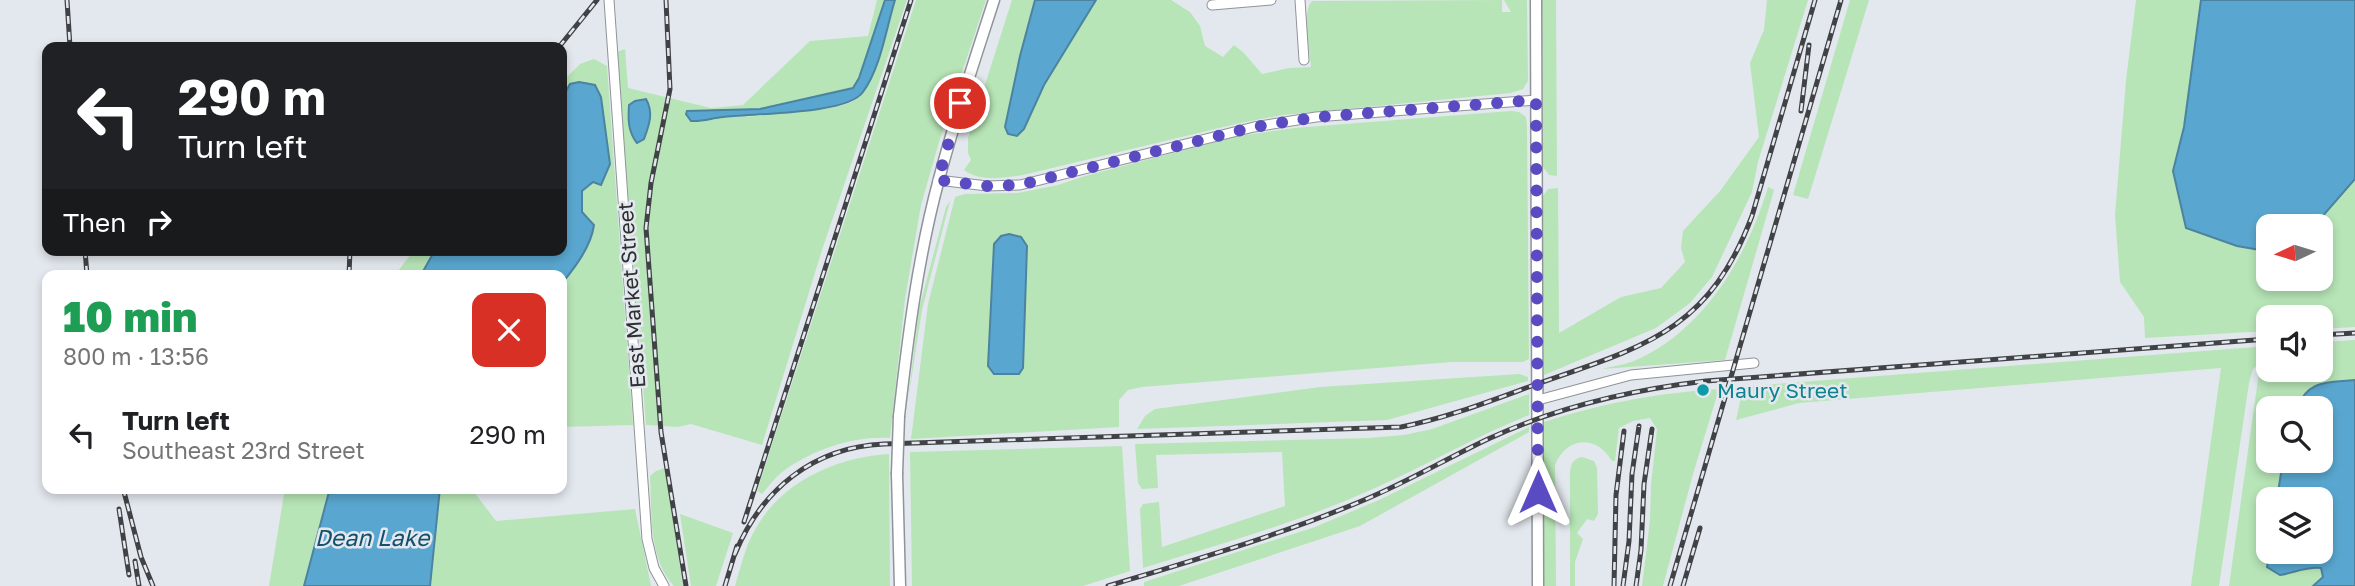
<!DOCTYPE html>
<html lang="en">
<head>
<meta charset="utf-8">
<style>
  :root { --surface:#fff; --page:#f6f6f6; --text:#202124; --muted:#757577 }
  body { margin:0; font-family:"Golos Text",sans-serif; background:var(--page); color:var(--text); height:100vh; display:flex; flex-direction:column; font-size:26px; white-space:nowrap }
  * { box-sizing:border-box; margin:0 }
  p { font-size:23px; color:var(--muted) }
  .icon { flex:none; width:38px; height:38px; fill:none; stroke:currentColor; stroke-width:2; stroke-linecap:round; stroke-linejoin:round }
  .map { position:relative; flex:1; overflow:hidden }
  .side { position:absolute; left:42px; top:270px; width:525px; height:224px; display:flex; flex-direction:column; background:var(--surface); border-radius:14px; box-shadow:0 4px 10px #0003 }
  .side>* { flex:none }
  .top-card { position:absolute; left:42px; top:42px; width:525px; height:214px; border-radius:14px; box-shadow:0 4px 10px #0003; background:#202124; color:#fff; overflow:hidden }
  .needle { width:46px; rotate:266deg }
  .buttons { position:absolute; left:2256px; top:214px; display:grid; gap:14px }
  .buttons a { display:grid; place-items:center; width:77px; height:77px; border-radius:14px; background:var(--surface); box-shadow:0 4px 10px #0003; font-size:35px }
  .pin { position:absolute; display:grid; place-items:center; width:60px; height:60px; color:#fff; margin:-30px; border:4px solid #fff; border-radius:50%; box-shadow:0 2px 7px #0007 }
  .me { position:absolute; width:77px; margin:-38px; rotate:0deg; stroke-linejoin:round; filter:drop-shadow(0 0 5px #0008) }
  .turn { display:flex; align-items:center; gap:24px; height:147px; padding:0 21px; font-size:32px }
  .turn .icon { width:91px; height:91px; stroke-width:2.5 }
  .turn b { display:block; font-size:49px; line-height:60px }
  .then { display:flex; align-items:center; height:66px; padding:0 21px; background:#0003; gap:14px; font-size:26px }
  .round { display:grid; place-items:center; flex:none; width:74px; height:74px; border-radius:14px; background:var(--page) }
  .overview { display:flex; align-items:center; justify-content:space-between; height:119px; padding:0 21px }
  h1 { font-size:42px; font-weight:800; line-height:52px; color:#1e9e55 }
  ul { padding:0; list-style:none }
  li { display:flex; align-items:center; gap:21px; height:91px; padding:0 21px }
  li div { flex:1 }
  li b { display:block; font-size:26px }
  li em { font-style:normal }
  .map>svg:first-child { display:block }
  .green { fill:#b7e5b7; fill-rule:evenodd }
  .water { fill:#59a7d0; stroke:#4c83a0; stroke-width:2 }
  .lines { fill:none; stroke-linecap:round; stroke-linejoin:round }
  .minor-casing { stroke:#8f9499; stroke-width:11 }
  .major-casing { stroke:#8f9499; stroke-width:13 }
  .minor { stroke:#fff; stroke-width:9 }
  .major { stroke:#fff; stroke-width:10 }
  .rail-casing { stroke:#414245; stroke-width:5 }
  .rail { stroke:#e3e8ee; stroke-width:2.5; stroke-dasharray:8; stroke-linecap:butt }
  .major-bridge-casing { stroke:#8f9499; stroke-width:13; stroke-linecap:butt }
  .major-bridge { stroke:#fff; stroke-width:10 }
  .route { stroke:#5b4bc3; stroke-width:12; stroke-dasharray:0 21.6 }
  .culture-dot { fill:#0f9aa8; stroke:#e3e8ee; stroke-width:2.5 }
  .labels { text-anchor:middle; dominant-baseline:central; stroke-width:5; stroke-linejoin:round; paint-order:stroke }
  .street-label { font-size:21px; fill:#2e2f31; stroke:#e3e8ee }
  .culture-label { font-size:21px; fill:#0d838f; stroke:#e3e8ee; text-anchor:start }
  .water-label { font-size:23px; font-style:italic; fill:#13516e; stroke:#e3e8ee }
</style>
</head>
<body>
<div class="map">
<svg width="2355" height="586" viewBox="0 0 2355 586">
  <rect width="100%" height="100%" fill="#e3e8ee"/>
  <g class="green">
    <path d="M877 0H885L859 78 853 88 760 109 687 111 714 120 720 117C735 117 749 117 764 115 769 115 774 112 780 111 802 108 848 113 863 93 878 73 888 25 895 0H907L822 250 762 445 691 424 678 427 646 425 617 52 625 49 628 88 711 108 743 105 810 41 868 36Z"/>
    <path d="M916 0H986L939 142 921 205 905 299 890 438C854 436 814 449 785 470 776 476 769 486 762 494L757 491Z"/>
    <path d="M1012 0H1035L1020 56 1024 129 1044 85 1096 0H1171L1190 12 1200 26 1205 46 1223 57 1234 45 1244 53 1262 74 1289 68 1311 67C1310 50 1301 13 1312 1L1502 0V12H1511L1504 0H1527L1528 81 1523 89 1511 93 1283 115 1240 123 1023 175C1005 178 980 182 964 170L971 160 968 153V138Z"/>
    <polygon points="1542,0 1556,0 1557,176 1549,175 1543,167"/>
    <polygon points="1767,0 1808,0 1758,162 1752,192 1712,277 1690,303 1656,328 1544,375 1543,196 1548,189 1558,188 1559,333 1621,297 1661,288 1685,262 1681,248 1683,231 1720,191 1759,137 1750,63 1764,30"/>
    <polygon points="1850,0 1869,0 1808,199 1793,195"/>
    <polygon points="2136,0 2201,0 2184,127 2173,171 2186,228 2237,246 2268,251 2268,278 2320,278 2320,226 2314,226 2355,179 2355,327 2321,329 2320,317 2268,317 2268,331 2145,338 2144,317 2120,282 2115,215 2126,80"/>
    <polygon points="594,59 607,66 633,425 562,427 562,282 594,225 582,212 582,191 593,182 570,84 562,98 562,82 580,64"/>
    <polygon points="1511,111 1519,112 1526,117 1527,126 1529,359 1523,362 1451,362 1142,387 1128,390 1119,400 1119,427 911,439 928,304 955,197 965,194 1018,193 1058,185 1085,176 1238,136 1294,128"/>
    <path d="M1768 187 1774 190 1725 360 1602 369C1613 366 1624 365 1634 361 1704 331 1747 257 1768 187Z"/>
    <polygon points="950,201 922,310 908,401 919,309 946,207"/>
    <polygon points="414,250 435,250 421,275 395,275"/>
    <path d="M2355 340V586H2229L2259 372 2267 363 2266 359 2253 369 2249 383 2219 586H2191L2221 368 1799 403 1736 420 1742 393 1750 386 2268 346V369H2320L2321 342ZM2268 408H2320V460H2268ZM2268 499H2320V551H2268Z"/>
    <polygon points="1519,374 1528,377 1528,381 1387,420 1137,429 1145,416 1155,409 1320,387"/>
    <path d="M1719 389 1693 474 1663 586H1642L1650 520 1651 485 1657 429 1650 418 1633 421 1619 428 1615 461H1612C1596 434 1566 437 1555 465L1556 586H1544V422C1603 403 1657 393 1719 389Z"/>
    <path d="M1529 394V415C1476 436 1427 465 1375 488 1300 522 1221 544 1143 568L1140 509 1143 504 1159 502 1162 547 1285 506 1282 452 1156 455 1158 488 1142 489 1138 483 1135 444 1369 438 1404 435 1432 429Z"/>
    <polygon points="1529,427 1529,432 1360,526 1179,586 1144,586 1144,582 1315,527 1379,500"/>
    <polygon points="1122,446 1130,571 1083,586 912,586 910,452"/>
    <path d="M889 454 890 586H735C739 572 743 557 748 544 772 486 830 458 889 454Z"/>
    <path d="M1582 457 1594 461 1597 468 1598 514 1594 521 1587 519 1577 533 1583 539 1575 562V586H1570V472C1571 463 1573 459 1582 457Z"/>
    <path d="M665 468 683 586H674C648 558 652 512 650 476L656 471Z"/>
    <polygon points="285,488 330,488 304,586 269,586"/>
    <polygon points="440,488 471,488 496,521 635,509 651,586 430,586"/>
    <polygon points="680,514 733,533 716,586 691,586"/>
  </g>
  <g class="water">
    <path d="M885 0H895C886 29 881 67 863 92 847 115 751 113 723 117 712 118 702 122 691 121L686 114 687 111 760 109 853 88 859 78Z"/>
    <polygon points="1035,0 1096,0 1044,85 1024,129 1017,136 1008,134 1005,127 1020,56"/>
    <polygon points="2201,0 2355,0 2355,179 2314,226 2268,226 2266,251 2237,246 2186,228 2173,171 2184,127"/>
    <path d="M579 82 595 85 601 97 610 164 601 185 593 182 582 191V212L594 225C591 246 576 266 563 282L562 275H421L435 250H562V98L570 84Z"/>
    <path d="M646 99C654 113 649 125 644 139L637 143C628 132 628 119 629 105L635 101Z"/>
    <polygon points="1009,234 1021,237 1027,246 1023,368 1019,374 994,374 988,366 994,244 1001,236"/>
    <path d="M2355 380V586H2313L2323 577 2321 568C2307 566 2294 573 2280 575L2267 567 2270 551H2320V499H2277L2283 460H2320V408H2296C2310 379 2326 383 2355 380Z"/>
    <polygon points="330,488 440,488 430,586 304,586"/>
  </g>
  <g class="lines">
    <g class="minor-casing">
      <g id="minor">
        <polyline points="609,0 647,539 654,568 664,586"/>
        <polyline points="1300,0 1304,60"/>
        <polyline points="1212,5 1271,0"/>
        <polyline points="938,180 987,186 1020,185 1254,127 1316,117 1536,100"/>
        <polyline points="1538,400 1631,375 1754,363"/>
      </g>
    </g>
    <g class="major-casing">
      <g id="major">
        <polyline points="1536,0 1538,586"/>
        <path d="M899 416C908 336 918 257 939 179 955 118 975 59 994 0"/>
        <polyline points="897,474 900,586"/>
      </g>
    </g>
    <use href="#minor" class="minor"/>
    <use href="#major" class="major"/>
    <g class="rail-casing">
      <g id="rail">
        <polyline points="67,0 70,47"/>
        <polyline points="666,0 670,89 651,183 646,228 661,432 686,586"/>
        <polyline points="559,47 597,0"/>
        <polyline points="1801,111 1809,45"/>
        <polyline points="85,250 87,275"/>
        <polyline points="349,275 350,250"/>
        <polyline points="2320,335 2355,333"/>
        <polyline points="123,488 141,557 153,586"/>
        <polyline points="119,509 129,575"/>
        <polyline points="744,522 911,0"/>
        <path d="M735 554C761 490 813 447 884 444L1401 427C1447 418 1490 401 1534 385 1642 347 1708 333 1752 216L1815 0"/>
        <polyline points="135,561 139,586"/>
        <polyline points="725,586 737,546"/>
        <path d="M1108 586C1194 560 1281 535 1364 500 1407 482 1446 459 1488 439 1557 407 1630 390 1706 381L2268 339"/>
        <polyline points="1614,586 1616,495 1624,431"/>
        <polyline points="1623,586 1629,541 1632,474 1639,426"/>
        <polyline points="1636,586 1641,550 1644,484 1652,429"/>
        <polyline points="1670,586 1841,0"/>
        <polyline points="1683,586 1700,528"/>
      </g>
    </g>
    <use href="#rail" class="rail"/>
    <g class="major-bridge-casing">
      <polyline id="major-bridge" points="897,474 899,416"/>
    </g>
    <use href="#major-bridge" class="major-bridge"/>
  </g>
  <g class="lines">
    <polyline class="route" points="960,103 938,180 987,186 1020,185 1254,127 1317,117 1536,100 1538,492"/>
  </g>
  <circle class="culture-dot" cx="1703" cy="390" r="7"/>
  <g class="labels">
    <g class="street-label">
      <text transform="translate(631 295) rotate(-94)">East Market Street</text>
    </g>
    <g class="culture-label">
      <text x="1717" y="390">Maury Street</text>
    </g>
    <g class="water-label">
      <text x="372" y="537">Dean Lake</text>
    </g>
  </g>
</svg>
<div class="buttons">
<a><svg class="needle" viewBox="-14 -14 28 28"><path d="M0-13l5 13h-10z" fill="#e53935"/><path d="M0 13l5-13h-10z" fill="#757577"/></svg></a>
<a><svg class="icon" aria-label="sound" viewBox="0 0 24 24"><path d="M4 9h4l5-4v14l-5-4H4zM17 9q2 3 0 6"/></svg></a>
<a><svg class="icon" aria-label="search" viewBox="0 0 24 24"><circle cx="10" cy="10" r="6"/><path d="M15 15l6 6"/></svg></a>
<a><svg class="icon" aria-label="layers" viewBox="0 0 24 24"><path d="M12 4l9 5-9 5-9-5zM3 14l9 5 9-5"/></svg></a>
</div>
<div class="pin" style="left:960px;top:103px;background:#d93025"><svg class="icon" aria-label="arrive" viewBox="0 0 24 24"><path d="M6 21V4h12l-3 4 3 4H6"/></svg></div>
<svg class="me" style="left:1538px;top:492px" viewBox="-20 -20 40 40"><path d="M0-17L14 15 0 8-14 15z" fill="#5b4bc3" stroke="#fff" stroke-width="4"/></svg>
<div class="top-card">
<div class="turn"><svg class="icon" aria-label="left" viewBox="0 0 24 24"><path d="M17 20v-9H6M10 6l-5 5 5 5"/></svg><div><b>290 m</b>Turn left</div></div>
<div class="then">Then<svg class="icon" aria-label="right" viewBox="0 0 24 24"><path d="M7 20v-9h11M14 6l5 5-5 5"/></svg></div>
</div>
<section class="side">
<div class="overview"><div><h1>10 min</h1><p>800 m · 13:56</p></div><a class="round" style="background:#d93025;color:#fff"><svg class="icon" aria-label="close" viewBox="0 0 24 24"><path d="M6 6l12 12M18 6L6 18"/></svg></a></div>
<ul>
<li><svg class="icon" aria-label="left" viewBox="0 0 24 24"><path d="M17 20v-9H6M10 6l-5 5 5 5"/></svg><div><b>Turn left</b><p>Southeast 23rd Street</p></div><em>290 m</em></li>
</ul>
</section>
</div>
</body>
</html>
